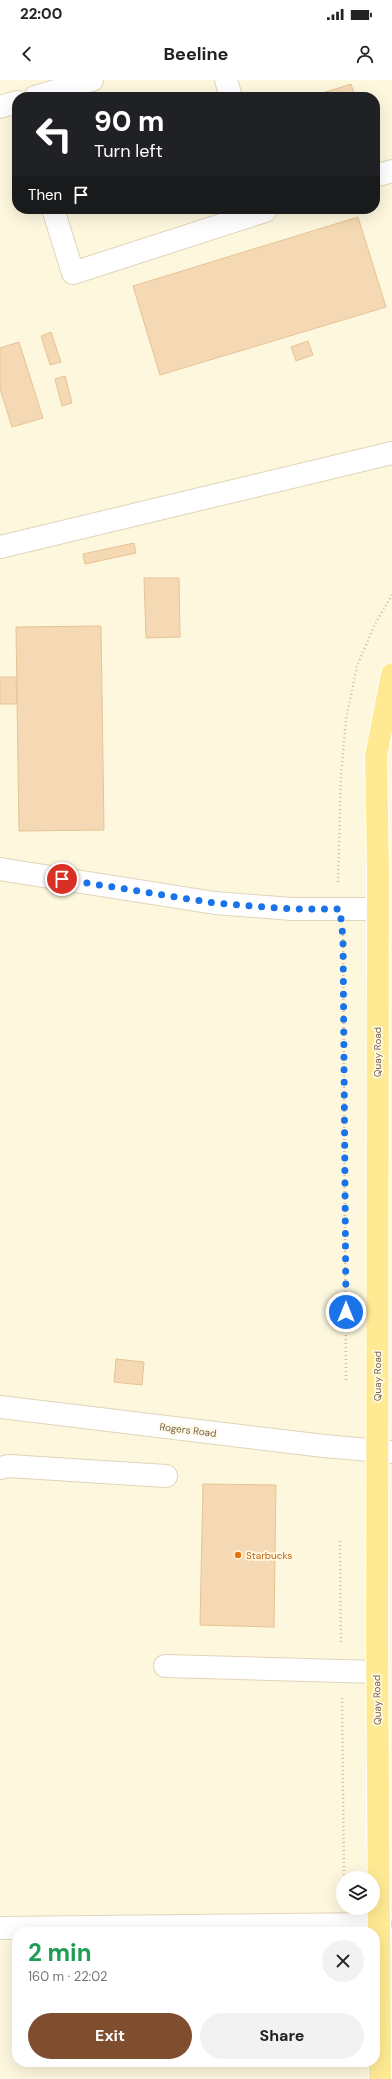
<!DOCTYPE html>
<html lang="en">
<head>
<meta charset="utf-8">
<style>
  :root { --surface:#fff; --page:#f2f2f2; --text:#222; --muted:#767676; --accent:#7e4e2e }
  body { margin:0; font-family:"DM Sans",sans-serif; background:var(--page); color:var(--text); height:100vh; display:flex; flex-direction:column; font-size:15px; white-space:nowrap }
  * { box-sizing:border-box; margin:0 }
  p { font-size:13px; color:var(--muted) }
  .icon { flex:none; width:22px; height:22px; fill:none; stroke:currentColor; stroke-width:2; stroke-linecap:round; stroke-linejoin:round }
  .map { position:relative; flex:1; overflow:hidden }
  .sheet { position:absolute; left:12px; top:1847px; width:368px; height:140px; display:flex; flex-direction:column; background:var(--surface); border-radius:16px; box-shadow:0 4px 16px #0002 }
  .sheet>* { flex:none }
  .banner { position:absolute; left:12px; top:12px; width:368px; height:122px; border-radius:16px; box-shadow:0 4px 16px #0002; background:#202124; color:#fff; overflow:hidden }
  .buttons { position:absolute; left:336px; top:1791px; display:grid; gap:8px }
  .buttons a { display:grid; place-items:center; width:44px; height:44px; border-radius:50%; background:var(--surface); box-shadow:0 4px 16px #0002; font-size:20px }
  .pin { position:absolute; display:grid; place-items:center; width:34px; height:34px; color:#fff; margin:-17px; border:2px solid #fff; border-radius:50%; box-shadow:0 1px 4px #0007 }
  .me { position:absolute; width:44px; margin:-22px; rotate:0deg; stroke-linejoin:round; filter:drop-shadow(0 0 3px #0008) }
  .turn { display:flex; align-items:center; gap:14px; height:84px; padding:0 16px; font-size:18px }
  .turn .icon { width:52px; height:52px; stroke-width:2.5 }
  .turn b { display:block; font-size:28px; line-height:34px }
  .then { display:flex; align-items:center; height:38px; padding:0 16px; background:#0003; gap:8px; font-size:15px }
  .round { display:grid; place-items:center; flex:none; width:42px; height:42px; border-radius:21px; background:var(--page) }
  .headline { display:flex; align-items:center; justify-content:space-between; height:68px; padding:0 16px }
  h1 { font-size:24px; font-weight:700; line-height:30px; color:#1e9e55 }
  .primary-button { display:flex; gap:8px; margin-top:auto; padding:8px 16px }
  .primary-button a { flex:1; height:46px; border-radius:24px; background:var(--accent); color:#fff; font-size:16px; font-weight:700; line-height:46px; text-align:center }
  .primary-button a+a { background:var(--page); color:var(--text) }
  .status { display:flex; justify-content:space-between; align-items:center; height:28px; padding:0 20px; background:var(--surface); direction:ltr }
  .status svg { height:11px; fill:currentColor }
  header { display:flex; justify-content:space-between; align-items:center; height:52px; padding:0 16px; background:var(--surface); font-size:18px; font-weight:700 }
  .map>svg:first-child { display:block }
  .building { fill:#f4d9b4; stroke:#e7c394 }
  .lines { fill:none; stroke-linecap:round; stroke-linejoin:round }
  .minor-casing { stroke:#e1d4ba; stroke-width:24 }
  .major-casing { stroke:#fff; stroke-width:24 }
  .path { stroke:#d8bd98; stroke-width:2.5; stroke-dasharray:1 3; stroke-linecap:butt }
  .minor { stroke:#fff; stroke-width:22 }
  .major { stroke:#ffea93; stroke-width:22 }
  .route { stroke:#1a73e8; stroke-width:7; stroke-dasharray:0 12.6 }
  .food-dot { fill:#e8710a; stroke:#fffae5; stroke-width:1.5 }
  .labels { text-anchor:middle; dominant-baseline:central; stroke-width:3.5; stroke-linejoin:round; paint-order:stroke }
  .street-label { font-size:10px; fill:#745e45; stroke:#fffae5 }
  .food-label { font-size:10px; fill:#c56008; stroke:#fffae5; text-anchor:start }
</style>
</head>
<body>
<div class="status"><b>22:00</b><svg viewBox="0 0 49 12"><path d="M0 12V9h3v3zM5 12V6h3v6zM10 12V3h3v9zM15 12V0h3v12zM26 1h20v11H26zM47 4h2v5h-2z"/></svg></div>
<header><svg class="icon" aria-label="back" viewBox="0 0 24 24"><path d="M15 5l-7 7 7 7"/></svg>Beeline<svg class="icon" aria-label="person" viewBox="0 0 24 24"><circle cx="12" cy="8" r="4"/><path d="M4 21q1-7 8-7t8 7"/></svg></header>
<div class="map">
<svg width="392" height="1999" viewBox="0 0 392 1999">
  <rect width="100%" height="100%" fill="#fdf7de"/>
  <g class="building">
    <polygon points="351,4 355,17 310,17"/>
    <polygon points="358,137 386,227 160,295 133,206"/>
    <polygon points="51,252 61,282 50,285 41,256"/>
    <polygon points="308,261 313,275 296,281 291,267"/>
    <polygon points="19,262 43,338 12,347 0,309 0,268"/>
    <polygon points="65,296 72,323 62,326 55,299"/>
    <polygon points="134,463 136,473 85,484 83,474"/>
    <polygon points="144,498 179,498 180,557 146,558"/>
    <polygon points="101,546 104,750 19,751 16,547"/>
    <polygon points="0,597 16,597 17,624 0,624"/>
    <polygon points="116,1279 144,1282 142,1305 114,1302"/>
    <polygon points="203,1404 276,1405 274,1547 200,1545"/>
  </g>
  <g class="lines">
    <g class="minor-casing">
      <g id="minor">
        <polyline points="226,0 231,17"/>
        <polyline points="35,17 92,0"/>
        <polyline points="0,27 17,22"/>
        <polyline points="375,96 392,91"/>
        <polyline points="53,129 73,193 265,131 265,129"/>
        <polyline points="0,467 392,373"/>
        <polyline points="0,789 215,823 292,829 377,829"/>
        <polyline points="0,1327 324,1366 392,1372"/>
        <polyline points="0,1388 9,1386 166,1396"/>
        <polyline points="165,1586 377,1592"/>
        <polyline points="0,1848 380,1844"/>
      </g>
    </g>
    <g class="major-casing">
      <polyline id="major" points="380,1999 377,1559 378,791 376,676 392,594"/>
    </g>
    <g class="path">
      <polyline points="338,802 341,695 346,639 357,586 375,544 392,515"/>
      <polyline points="343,855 346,1302"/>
      <polyline points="340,1461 341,1565"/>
      <polyline points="342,1618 344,1798"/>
    </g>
    <use href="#minor" class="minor"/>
    <use href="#major" class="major"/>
  </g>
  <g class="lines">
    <polyline class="route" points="62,799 214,823 292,829 340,829 343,858 346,1232"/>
  </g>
  <circle class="food-dot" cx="238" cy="1475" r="4"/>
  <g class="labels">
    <g class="street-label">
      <text transform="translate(377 972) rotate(-90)">Quay Road</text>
      <text transform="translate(377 1296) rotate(-90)">Quay Road</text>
      <text transform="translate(188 1350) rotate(7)">Rogers Road</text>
      <text transform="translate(377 1620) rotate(-91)">Quay Road</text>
    </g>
    <g class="food-label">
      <text x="246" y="1475">Starbucks</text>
    </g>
  </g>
</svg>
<div class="buttons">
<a><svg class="icon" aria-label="layers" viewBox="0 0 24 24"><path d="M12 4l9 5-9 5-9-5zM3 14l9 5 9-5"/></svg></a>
</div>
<div class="pin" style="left:62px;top:799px;background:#d93025"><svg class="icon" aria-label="arrive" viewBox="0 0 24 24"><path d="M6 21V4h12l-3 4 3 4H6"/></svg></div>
<svg class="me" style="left:346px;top:1232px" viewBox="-20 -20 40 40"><circle r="17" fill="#1a73e8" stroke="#fff" stroke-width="3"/><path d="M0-11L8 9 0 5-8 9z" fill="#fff"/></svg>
<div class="banner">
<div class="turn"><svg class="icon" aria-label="left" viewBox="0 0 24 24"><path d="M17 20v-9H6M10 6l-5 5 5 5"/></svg><div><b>90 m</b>Turn left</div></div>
<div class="then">Then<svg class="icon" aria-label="arrive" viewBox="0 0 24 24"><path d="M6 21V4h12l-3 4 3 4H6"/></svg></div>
</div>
<section class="sheet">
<div class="headline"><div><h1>2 min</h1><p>160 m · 22:02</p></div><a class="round"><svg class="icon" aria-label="close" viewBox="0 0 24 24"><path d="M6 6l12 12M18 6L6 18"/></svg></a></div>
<div class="primary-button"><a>Exit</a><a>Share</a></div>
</section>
</div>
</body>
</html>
